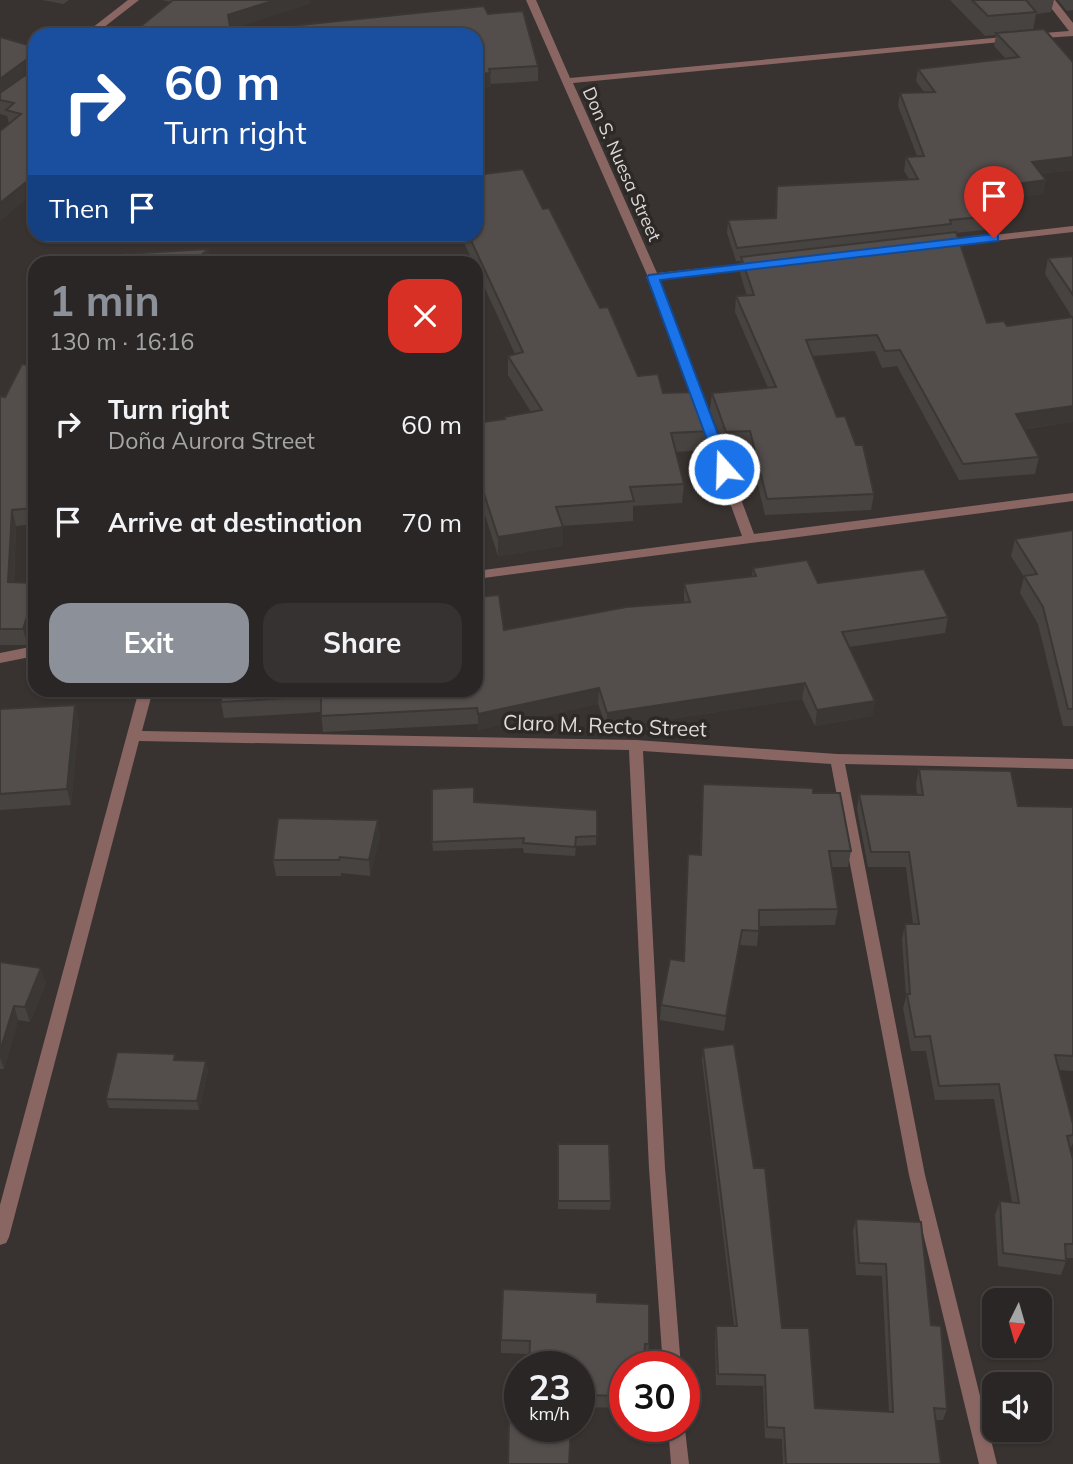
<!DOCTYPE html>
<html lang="en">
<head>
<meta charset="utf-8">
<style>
  :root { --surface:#2a2625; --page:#363232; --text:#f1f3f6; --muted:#a5a5a7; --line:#464342; --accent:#8c9099 }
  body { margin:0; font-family:Mulish,sans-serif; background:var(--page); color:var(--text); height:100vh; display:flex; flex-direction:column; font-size:26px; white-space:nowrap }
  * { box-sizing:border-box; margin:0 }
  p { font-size:23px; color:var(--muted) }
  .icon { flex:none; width:38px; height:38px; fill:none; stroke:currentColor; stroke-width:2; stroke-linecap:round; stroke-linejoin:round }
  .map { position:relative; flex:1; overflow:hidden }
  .details { position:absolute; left:28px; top:256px; width:455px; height:441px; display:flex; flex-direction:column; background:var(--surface); border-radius:21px; box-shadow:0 2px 5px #0004,0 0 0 2px var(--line) }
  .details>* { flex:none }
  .hud { position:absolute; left:28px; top:28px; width:455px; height:214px; border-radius:21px; box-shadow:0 2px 5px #0004,0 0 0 2px var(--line); background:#1a4fa0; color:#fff; overflow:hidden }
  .needle { width:46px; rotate:185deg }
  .buttons { position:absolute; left:982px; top:1288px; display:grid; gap:14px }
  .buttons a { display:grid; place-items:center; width:70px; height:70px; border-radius:14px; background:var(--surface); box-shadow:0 2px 5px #0004,0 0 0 2px var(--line); font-size:35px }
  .speed { position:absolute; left:504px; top:1351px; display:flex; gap:14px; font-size:35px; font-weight:700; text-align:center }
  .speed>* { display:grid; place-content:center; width:91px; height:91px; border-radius:50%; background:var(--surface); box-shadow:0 2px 5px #0004,0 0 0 2px var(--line); line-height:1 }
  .speed small { font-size:18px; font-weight:400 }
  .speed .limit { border:10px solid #d22; background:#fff; color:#111 }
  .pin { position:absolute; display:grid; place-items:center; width:60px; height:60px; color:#fff; margin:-72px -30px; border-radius:50% 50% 50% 0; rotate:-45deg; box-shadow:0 0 7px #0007 }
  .pin .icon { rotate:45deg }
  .me { position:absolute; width:77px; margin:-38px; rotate:340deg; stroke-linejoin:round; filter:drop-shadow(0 0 5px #0008) }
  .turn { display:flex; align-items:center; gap:24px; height:147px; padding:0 21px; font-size:32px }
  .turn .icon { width:91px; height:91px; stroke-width:2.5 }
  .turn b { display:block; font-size:49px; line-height:60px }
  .then { display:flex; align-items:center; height:66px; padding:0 21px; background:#0003; gap:14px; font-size:26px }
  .round { display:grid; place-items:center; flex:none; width:74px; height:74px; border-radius:21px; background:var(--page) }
  .summary { display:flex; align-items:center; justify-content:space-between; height:119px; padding:0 21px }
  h1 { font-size:42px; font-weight:700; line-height:52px; color:var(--accent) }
  .action { display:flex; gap:14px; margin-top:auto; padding:14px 21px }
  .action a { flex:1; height:80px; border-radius:21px; background:var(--accent); color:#fff; font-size:28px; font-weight:700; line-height:80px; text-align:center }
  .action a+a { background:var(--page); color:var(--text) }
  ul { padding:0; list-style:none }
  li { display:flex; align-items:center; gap:21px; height:98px; padding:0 21px }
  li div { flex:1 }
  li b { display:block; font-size:26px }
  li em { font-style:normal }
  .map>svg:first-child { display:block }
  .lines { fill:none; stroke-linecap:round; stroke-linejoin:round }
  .street { fill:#8a6663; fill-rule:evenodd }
  .wall { fill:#474341 }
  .shaded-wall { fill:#3a3735 }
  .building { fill:#534e4c; stroke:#3a3735; stroke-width:2 }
  .route { fill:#1a73e8; stroke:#114b97; stroke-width:2 }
  .labels { text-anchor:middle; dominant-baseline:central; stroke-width:7; stroke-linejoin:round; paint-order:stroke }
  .far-street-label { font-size:18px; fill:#dddad9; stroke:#2d2927 }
  .street-label { font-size:21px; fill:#dddad9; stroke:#2d2927 }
</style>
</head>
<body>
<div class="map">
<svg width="1073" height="1464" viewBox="0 0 1073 1464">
  <rect width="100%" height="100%" fill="#383331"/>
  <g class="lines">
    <g class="street">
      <polygon points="128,0 139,0 94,35 83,35"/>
      <polygon points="526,0 536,0 570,78 1014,36 1014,40 1011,41 573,83 657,273 759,262 764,265 759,268 659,280 754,534 1073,493 1073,501 476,579 476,571 742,536 648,277"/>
      <polygon points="1045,0 1055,0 1073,23 1073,36 1028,39 1026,37 1031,34 1069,31"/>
      <polygon points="1073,226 1073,232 942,247 937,244 942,241"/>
      <polygon points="35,646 35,656 0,663 0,653"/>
      <polygon points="139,690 153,690 142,731 636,740 837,754 1073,759 1073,769 845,764 925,1175 997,1464 979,1464 909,1175 831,764 643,751 665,1168 681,1367 663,1367 649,1168 629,750 139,741 9,1237 6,1243 0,1245 0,1205"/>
      <polygon points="684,1421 689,1464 671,1464 668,1426 684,1426"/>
    </g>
  </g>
  <g class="wall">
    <polygon points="42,0 69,0 63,4"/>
    <polygon points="162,0 310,0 311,3 231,29 231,32 488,14 538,66 538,81 490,84 491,87 476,35 130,35 171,2"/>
    <polygon points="950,0 1054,0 1051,12 1036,14 1033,30 1073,62 1073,170 1040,174 1046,180 1043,194 994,200 1003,215 1000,228 956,233 987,323 1007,326 1072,317 1045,274 1048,258 1073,256 1073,422 1024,429 1039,457 1035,474 959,480 897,366 882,368 875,351 813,356 837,417 874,494 871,510 765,515 749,447 725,449 710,410 712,393 768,388 735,312 736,296 747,296 740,273 741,261 736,261 727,233 728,220 775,218 777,186 909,179 904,171 906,157 917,156 898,106 900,93 924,92 916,81 918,69 1006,59 994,46 996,35 985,36"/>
    <polygon points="1058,0 1073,0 1073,10 1067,11"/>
    <polygon points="0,37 35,47 35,199 29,197 7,116 0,114"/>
    <polygon points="543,209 638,376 663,393 710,431 708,450 675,452 684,484 682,503 633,506 633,521 562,526 563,546 498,556 476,487 476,423 504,419 504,417 531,412 508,375 508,356 515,354 476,269 476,262 473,262 460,234 476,234"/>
    <polygon points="35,366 35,524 16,526 14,582 35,583 35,622 28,645 0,645 0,396 5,397"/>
    <polygon points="1073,530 1073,726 1063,726 1038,624 1020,593 1024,577 1011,556 1015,539"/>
    <polygon points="753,568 818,583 948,617 945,633 849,647 875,701 872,716 815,726 802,699 607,729 598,704 478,730 478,724 323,732 321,712 224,718 221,702 504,630 684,602 684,584 752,577"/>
    <polygon points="75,705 79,721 71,805 0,810 0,709"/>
    <polygon points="919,769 1018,806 1073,807 1073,1071 1059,1070 1073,1124 1073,1143 1070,1150 1073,1160 1073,1258 1066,1258 1066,1261 1061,1275 998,1266 995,1215 1000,1201 1012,1202 994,1099 935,1100 926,1051 911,1051 903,1008 906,997 902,939 905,924 913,924 906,867 868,867 857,809 859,794 917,795 916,784"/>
    <polygon points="703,784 813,793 851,851 848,867 831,867 838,909 835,925 759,926 757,946 740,945 724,1031 660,1020 661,1005 684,961 688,854 700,854"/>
    <polygon points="475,802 597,810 596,845 576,846 575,856 524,853 523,848 433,851 432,842"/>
    <polygon points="380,836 370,876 341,873 341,876 276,876 273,860"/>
    <polygon points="0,962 46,983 30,1022 18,1020 4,1069 0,1069"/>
    <polygon points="703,1048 754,1168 782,1328 815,1408 889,1412 882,1276 856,1275 853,1231 856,1219 931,1325 947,1409 943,1420 935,1420 941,1464 783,1464 782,1439 765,1438 763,1386 716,1385 715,1337 716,1326 734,1326 702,1060"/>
    <polygon points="176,1060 208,1070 199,1110 109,1108 106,1099"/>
    <polygon points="558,1144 611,1201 610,1210 558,1209"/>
    <polygon points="597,1302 649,1344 648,1357 644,1356 625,1367 625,1408 579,1407 579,1367 529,1354 501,1353 501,1340"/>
  </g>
  <g class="shaded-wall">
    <polygon points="275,0 310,0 311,3 230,30 228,15"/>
    <polygon points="30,57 33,72 0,97 0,79"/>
    <polygon points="490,73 491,87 476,89 476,74"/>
    <polygon points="1073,157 1073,170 1029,175 1032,162"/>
    <polygon points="1046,180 1043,194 984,201 987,188"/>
    <polygon points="26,182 29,197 0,221 0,203"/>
    <polygon points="208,249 210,262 194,262"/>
    <polygon points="1073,406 1073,422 1012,430 1016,414"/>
    <polygon points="35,485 35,517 33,508"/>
    <polygon points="12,510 16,526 13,598 8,582"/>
    <polygon points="563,527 563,546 498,556 498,537"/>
    <polygon points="35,593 35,622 28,645 23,629"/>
    <polygon points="805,683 802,699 607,729 607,713"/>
    <polygon points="599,688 598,704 478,730 478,714"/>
    <polygon points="875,701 872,716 815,726 817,710"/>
    <polygon points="75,705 79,721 71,805 67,789"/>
    <polygon points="378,820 380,836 370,876 369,860"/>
    <polygon points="742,930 740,945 724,1031 726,1016"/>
    <polygon points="41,968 46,983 30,1022 25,1007"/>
    <polygon points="14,1006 18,1020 4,1069 0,1058 0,1051"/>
    <polygon points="206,1061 208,1070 199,1110 197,1101"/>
  </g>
  <g class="building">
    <polygon points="173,0 275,0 228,15 231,32 484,6 488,14 523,11 538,66 489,69 490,73 476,74 476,35 130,35"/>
    <polygon points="972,0 1026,0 1036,12 988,16"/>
    <polygon points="1044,29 1073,62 1073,157 1032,162 1046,180 987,188 1003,215 950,220 951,224 737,248 728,220 776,218 777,186 918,179 906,157 924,156 900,93 935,92 918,69 1019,57 996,33"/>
    <polygon points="0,37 35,47 35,185 26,182 0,203 0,131 21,114 6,110 14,103 0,100 0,93 34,69 34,57 30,57 0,79"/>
    <polygon points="523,169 543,209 549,208 600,308 608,307 638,376 658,374 663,393 695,392 710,431 671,433 684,484 630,487 634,501 556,507 563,527 498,537 476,469 476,423 505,419 504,417 542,410 508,356 523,352 468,234 476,234 476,175"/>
    <polygon points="956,232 987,323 1004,321 1007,326 1073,317 1073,406 1016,414 1039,457 963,464 900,350 885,351 877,335 806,340 837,417 845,416 856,445 863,445 874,494 767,499 750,431 726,432 712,393 776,387 736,296 754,295 741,257"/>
    <polygon points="208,249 194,262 115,262 125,254"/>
    <polygon points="1073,256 1073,295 1048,258"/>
    <polygon points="22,364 35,366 35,485 33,508 12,510 8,582 35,583 35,593 23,629 0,629 0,396 5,397"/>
    <polygon points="1073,530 1073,709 1068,709 1043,607 1024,576 1037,574 1015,539"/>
    <polygon points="807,560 818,583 924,569 948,617 842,632 875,701 817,710 805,683 607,713 599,688 478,714 477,708 321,716 321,696 221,702 222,690 476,690 476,597 499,595 504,630 626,607 690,602 684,584 756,576 753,568"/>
    <polygon points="75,705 67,789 0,794 0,709"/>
    <polygon points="919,769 1011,771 1018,806 1073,807 1073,1056 1055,1055 1073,1124 1073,1135 1067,1136 1073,1160 1073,1244 1065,1244 1066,1261 1003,1253 1000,1201 1019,1203 999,1084 939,1086 930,1036 915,1037 907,994 910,994 905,924 919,924 909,852 871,852 859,794 923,795"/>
    <polygon points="703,784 813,788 813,793 840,793 851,851 829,851 838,909 759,910 759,931 742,930 726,1016 661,1005 670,959 684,961 688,854 701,855"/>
    <polygon points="474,787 474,802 597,810 597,836 576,837 575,847 523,843 524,838 432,842 432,789"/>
    <polygon points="278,818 378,820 369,860 340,857 339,860 273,860"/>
    <polygon points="0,962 41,968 25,1007 14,1006 0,1051"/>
    <polygon points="734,1044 754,1168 765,1168 782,1328 809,1328 815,1408 893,1412 886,1264 859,1263 856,1219 921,1222 931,1325 941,1326 947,1409 934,1408 941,1464 786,1464 784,1428 767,1427 765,1375 718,1374 716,1326 737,1326 703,1048"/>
    <polygon points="117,1052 175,1054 174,1060 206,1061 197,1101 106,1099"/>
    <polygon points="558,1144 609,1144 611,1201 558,1201"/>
    <polygon points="503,1289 597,1293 597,1302 649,1304 649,1344 645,1344 644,1367 625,1367 625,1396 579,1395 579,1367 529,1367 530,1341 501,1340"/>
    <polygon points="509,1419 520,1420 520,1426 571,1426 569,1464 508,1464"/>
  </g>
  <polygon class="route" points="994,234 998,235 998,241 660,280 731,469 729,472 719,472 647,277 649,275"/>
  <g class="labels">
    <g class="far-street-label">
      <text transform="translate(622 164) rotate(66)">Don S. Nuesa Street</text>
    </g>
    <g class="street-label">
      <text transform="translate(605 725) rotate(2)">Claro M. Recto Street</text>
    </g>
  </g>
</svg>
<div class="buttons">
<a><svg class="needle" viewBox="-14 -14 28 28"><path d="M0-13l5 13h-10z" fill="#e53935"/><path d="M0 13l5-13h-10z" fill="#a5a5a7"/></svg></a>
<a><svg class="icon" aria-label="sound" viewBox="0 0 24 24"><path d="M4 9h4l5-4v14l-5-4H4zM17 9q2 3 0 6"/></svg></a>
</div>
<div class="speed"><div>23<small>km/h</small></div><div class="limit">30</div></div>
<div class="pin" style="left:994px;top:238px;background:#d93025"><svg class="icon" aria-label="arrive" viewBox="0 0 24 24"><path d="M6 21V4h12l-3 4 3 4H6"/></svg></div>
<svg class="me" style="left:724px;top:469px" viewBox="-20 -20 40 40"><circle r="17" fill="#1a73e8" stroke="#fff" stroke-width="3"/><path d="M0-11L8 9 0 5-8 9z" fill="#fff"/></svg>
<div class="hud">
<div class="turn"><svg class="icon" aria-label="right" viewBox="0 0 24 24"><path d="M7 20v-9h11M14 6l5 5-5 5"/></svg><div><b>60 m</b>Turn right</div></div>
<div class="then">Then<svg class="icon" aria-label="arrive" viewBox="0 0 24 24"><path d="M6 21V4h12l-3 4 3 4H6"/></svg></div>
</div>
<section class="details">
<div class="summary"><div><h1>1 min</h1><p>130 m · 16:16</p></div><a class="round" style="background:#d93025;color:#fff"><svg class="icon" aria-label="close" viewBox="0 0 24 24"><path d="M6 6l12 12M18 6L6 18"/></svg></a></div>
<ul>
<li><svg class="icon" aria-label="right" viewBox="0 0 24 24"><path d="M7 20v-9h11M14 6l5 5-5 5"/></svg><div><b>Turn right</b><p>Doña Aurora Street</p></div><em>60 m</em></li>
<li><svg class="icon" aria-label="arrive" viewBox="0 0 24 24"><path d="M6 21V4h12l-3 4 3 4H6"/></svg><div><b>Arrive at destination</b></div><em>70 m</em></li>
</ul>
<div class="action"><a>Exit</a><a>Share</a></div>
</section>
</div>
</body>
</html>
